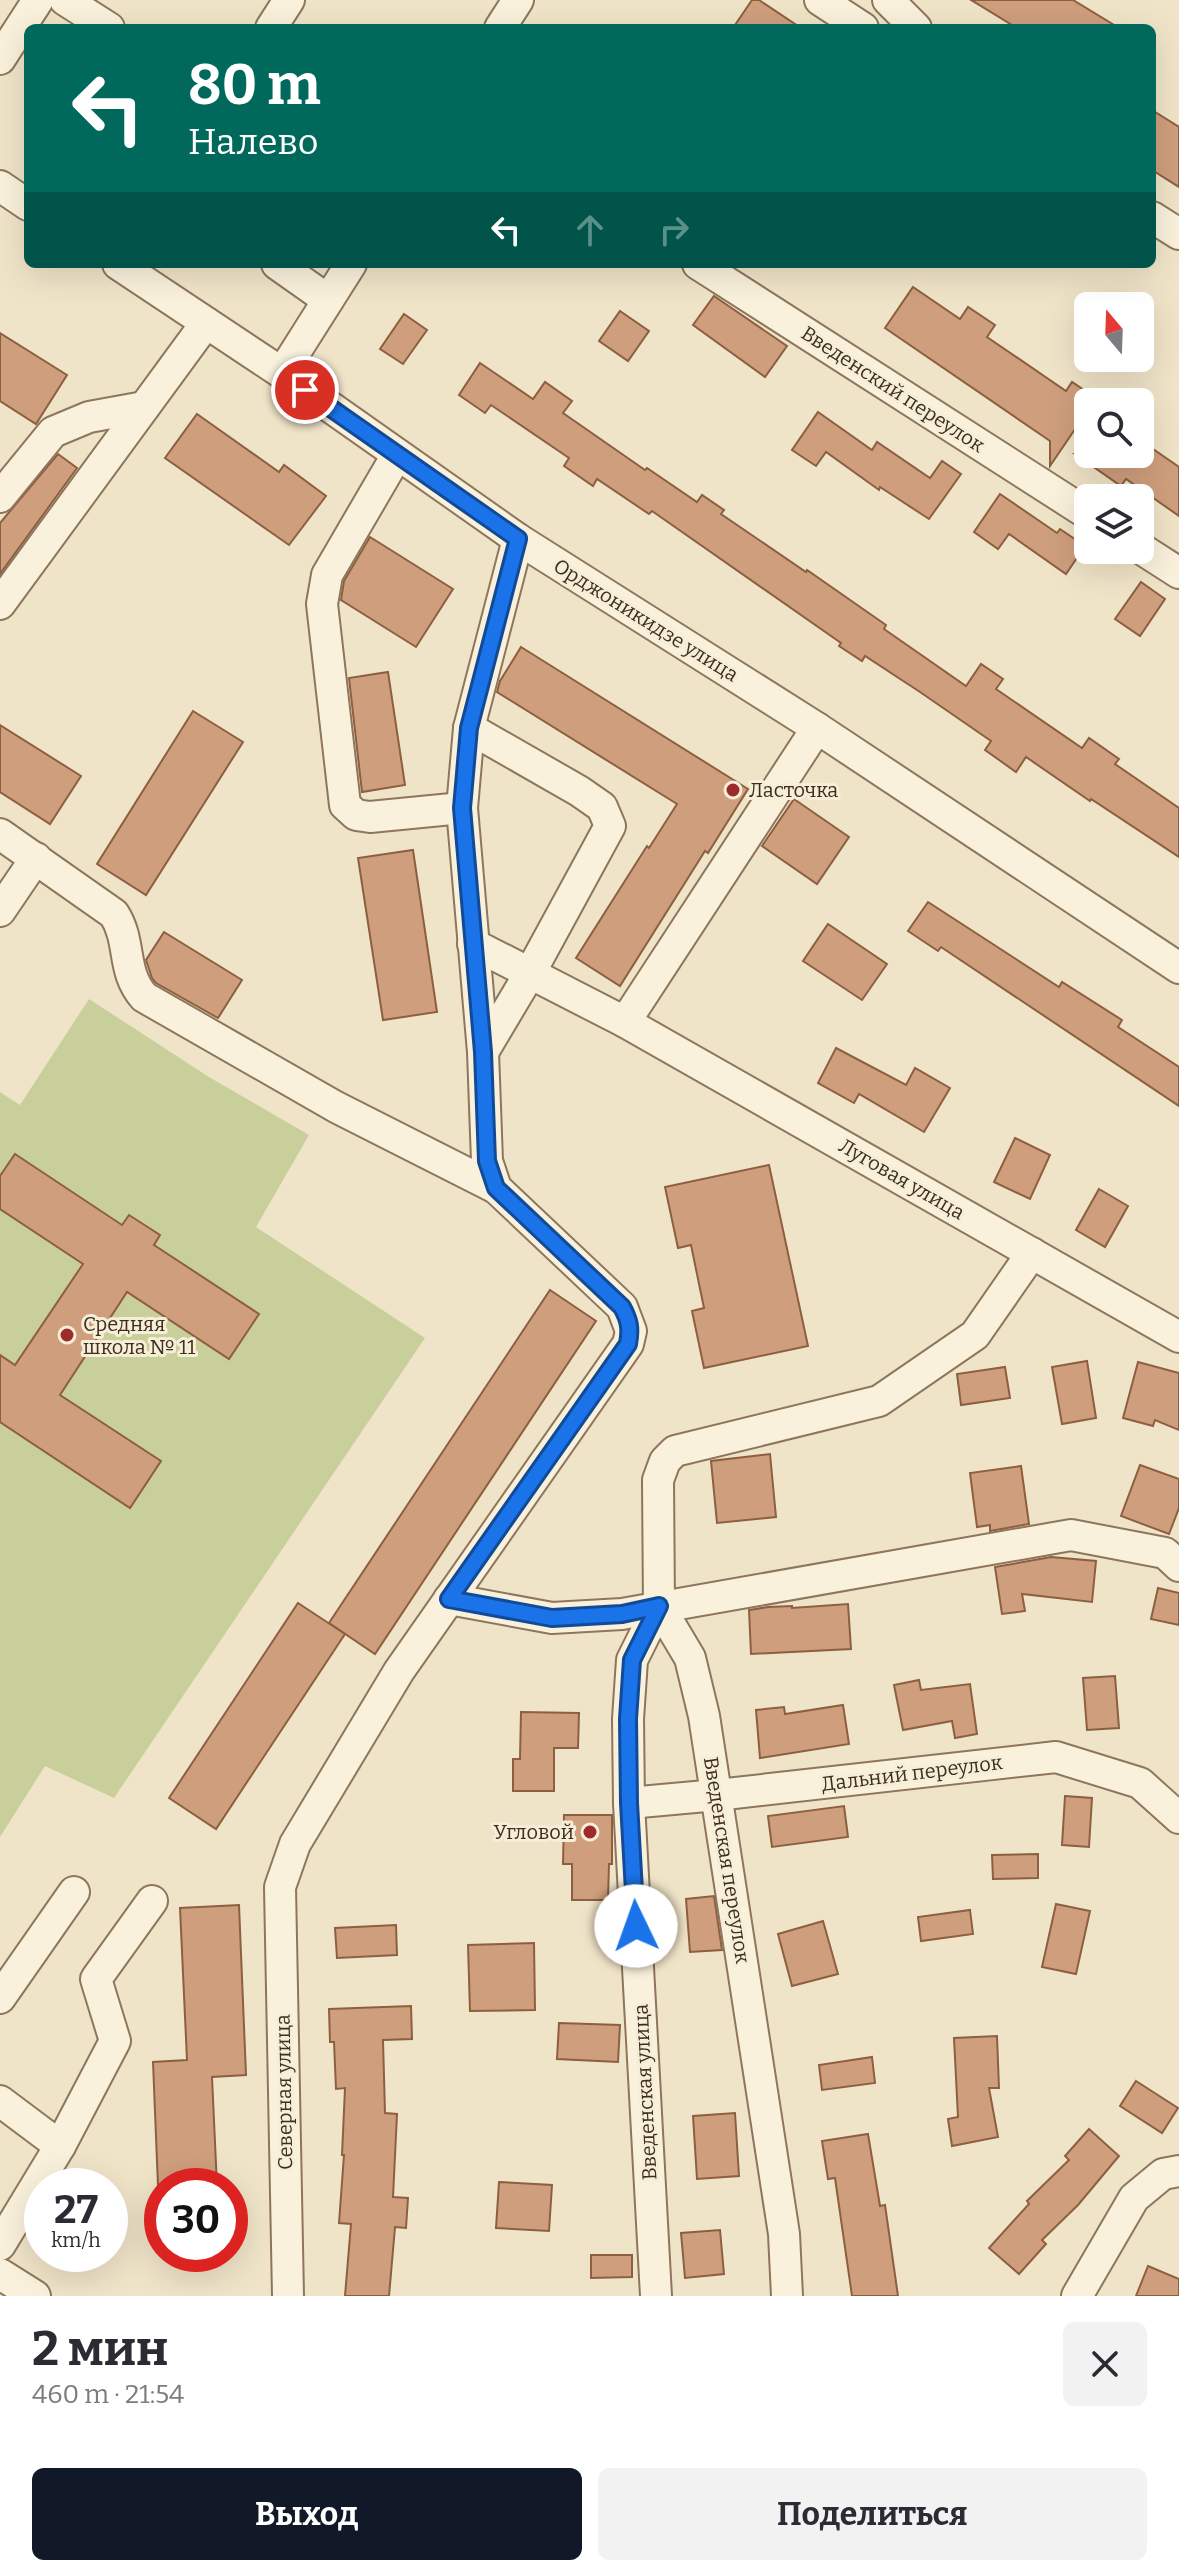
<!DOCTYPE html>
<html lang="ru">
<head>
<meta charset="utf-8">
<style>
  :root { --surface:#fff; --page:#f2f2f3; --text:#2b2b33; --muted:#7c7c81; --accent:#111827 }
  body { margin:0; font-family:Bitter,serif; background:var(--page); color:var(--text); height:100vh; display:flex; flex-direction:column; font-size:30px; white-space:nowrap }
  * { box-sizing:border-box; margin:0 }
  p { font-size:26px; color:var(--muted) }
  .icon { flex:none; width:44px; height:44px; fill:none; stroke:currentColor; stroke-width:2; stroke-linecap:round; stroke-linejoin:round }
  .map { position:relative; height:2296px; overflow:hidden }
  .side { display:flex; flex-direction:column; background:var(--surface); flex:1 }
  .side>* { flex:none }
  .guide { position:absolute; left:24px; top:24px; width:1132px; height:244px; border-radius:12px; box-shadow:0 8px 32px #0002; background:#00695c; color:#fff; overflow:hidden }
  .needle { width:52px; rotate:341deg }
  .fabs { position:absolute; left:1074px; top:292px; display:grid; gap:16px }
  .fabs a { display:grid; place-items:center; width:80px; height:80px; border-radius:12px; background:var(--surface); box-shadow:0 8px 32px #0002; font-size:40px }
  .speed { position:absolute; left:24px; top:2168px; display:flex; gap:16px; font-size:40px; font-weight:700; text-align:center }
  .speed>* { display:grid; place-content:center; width:104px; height:104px; border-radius:50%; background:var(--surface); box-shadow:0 8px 32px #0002; line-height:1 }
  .speed small { font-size:20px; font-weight:400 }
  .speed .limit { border:12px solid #d22; background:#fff; color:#111 }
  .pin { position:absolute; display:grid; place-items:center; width:68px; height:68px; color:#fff; margin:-34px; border:4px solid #fff; border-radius:50%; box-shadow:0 2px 8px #0007 }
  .me { position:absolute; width:88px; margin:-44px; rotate:357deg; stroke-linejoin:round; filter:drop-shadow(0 0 6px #0008) }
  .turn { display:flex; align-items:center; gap:28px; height:168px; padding:0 32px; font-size:36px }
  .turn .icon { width:104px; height:104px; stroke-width:2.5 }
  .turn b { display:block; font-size:56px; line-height:68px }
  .lanes { display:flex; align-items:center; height:76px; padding:0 32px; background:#0003; justify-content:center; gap:40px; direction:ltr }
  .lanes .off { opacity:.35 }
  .round { display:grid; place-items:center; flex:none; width:84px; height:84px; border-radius:12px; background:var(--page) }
  .summary { display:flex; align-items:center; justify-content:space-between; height:136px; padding:0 32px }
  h1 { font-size:48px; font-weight:700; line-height:60px }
  .button { display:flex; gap:16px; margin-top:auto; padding:16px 32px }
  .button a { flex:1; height:92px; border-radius:12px; background:var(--accent); color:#fff; font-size:32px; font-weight:700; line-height:92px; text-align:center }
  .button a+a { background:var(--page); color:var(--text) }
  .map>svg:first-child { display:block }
  .grass { fill:#c9cf9b }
  .building { fill:#cf9f7d; stroke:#8d5f41; stroke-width:2 }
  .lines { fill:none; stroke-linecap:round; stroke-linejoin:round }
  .minor-casing { stroke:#8d765c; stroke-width:34 }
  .minor { stroke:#faf1dc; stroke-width:30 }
  .route-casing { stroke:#114b97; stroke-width:20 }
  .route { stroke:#1a73e8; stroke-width:14 }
  .poi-dot { fill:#9e2a2b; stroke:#f7eed8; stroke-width:3 }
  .labels { text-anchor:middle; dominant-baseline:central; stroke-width:6; stroke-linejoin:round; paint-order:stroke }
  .street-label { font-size:20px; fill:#3d2e20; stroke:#f7eed8 }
  .poi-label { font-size:20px; fill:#3d2e20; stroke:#f7eed8; text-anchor:start }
</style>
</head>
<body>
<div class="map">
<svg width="1179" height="2296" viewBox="0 0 1179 2296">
  <rect width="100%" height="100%" fill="#f0e4c8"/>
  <polygon class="grass" points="89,999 209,1077 309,1135 256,1227 425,1338 114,1798 45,1766 0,1837 0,1092 20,1105"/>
  <g class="building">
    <polygon points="752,0 759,0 801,28 733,28"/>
    <polygon points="971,0 1073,0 1119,28 1017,28"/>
    <polygon points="1152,110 1179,127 1179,187 1152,170"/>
    <polygon points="913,287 960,319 968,307 995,325 987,337 1066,391 1072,382 1096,398 1094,402 1088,402 1088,410 1050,466 1050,441 885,328"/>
    <polygon points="714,296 787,346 765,377 693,325"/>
    <polygon points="620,311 649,331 628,361 599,341"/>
    <polygon points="404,314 427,330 403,364 380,349"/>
    <polygon points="0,333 67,375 36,424 0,401"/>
    <polygon points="480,363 533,399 545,382 572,401 563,413 645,470 647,468 697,502 702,495 724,510 721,514 806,572 807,570 886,625 884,629 966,686 981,664 1003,679 996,689 1082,748 1089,738 1119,759 1115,764 1179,808 1179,857 1091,799 1090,801 1026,757 1016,772 985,750 991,741 920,692 865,656 862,661 839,646 841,643 652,511 649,514 597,479 593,486 564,466 569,458 491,405 485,413 459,395"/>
    <polygon points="818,412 872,450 877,442 930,478 942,461 961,474 929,519 880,487 879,490 826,452 816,466 792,450"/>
    <polygon points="197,414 279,472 284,465 326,496 289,545 165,458"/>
    <polygon points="1140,440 1179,467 1179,516 1126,479 1121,486 1075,454 1140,454"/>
    <polygon points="58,454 77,468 0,574 0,523"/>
    <polygon points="1000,494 1057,533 1060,529 1085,546 1066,574 1009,534 998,549 974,532"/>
    <polygon points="370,537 453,589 416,647 341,600 344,581"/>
    <polygon points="1141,582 1165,599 1140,636 1115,619"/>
    <polygon points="521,647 748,789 708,853 705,851 620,986 576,958 647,846 649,848 677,804 497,692 500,681"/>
    <polygon points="388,672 405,785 362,792 349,678"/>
    <polygon points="193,711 243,742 146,895 97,864"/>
    <polygon points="0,725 81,776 50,824 0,792"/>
    <polygon points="794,799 849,837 817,884 762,846"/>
    <polygon points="413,850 437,1012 383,1020 358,858"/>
    <polygon points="928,902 1059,987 1062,982 1122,1020 1118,1027 1179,1067 1179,1106 941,947 938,951 908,931"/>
    <polygon points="828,924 887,964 862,1000 803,961"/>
    <polygon points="164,932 242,980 218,1018 156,983 152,978 146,960"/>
    <polygon points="836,1048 906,1085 915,1068 950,1088 924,1132 859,1094 854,1103 818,1083"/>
    <polygon points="1015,1138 1050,1155 1030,1199 994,1182"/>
    <polygon points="15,1154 122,1225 129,1215 160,1235 154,1245 259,1314 229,1359 127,1292 60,1395 161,1461 130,1508 0,1422 0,1355 15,1365 83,1264 0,1209 0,1176"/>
    <polygon points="769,1165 808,1346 704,1368 692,1311 704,1308 691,1245 678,1248 665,1187"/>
    <polygon points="1099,1189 1128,1206 1105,1247 1076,1230"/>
    <polygon points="550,1290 596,1321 375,1654 329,1623"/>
    <polygon points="1087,1361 1096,1418 1062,1424 1052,1367"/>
    <polygon points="1138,1362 1179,1373 1179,1430 1155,1420 1153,1426 1123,1418"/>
    <polygon points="1005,1367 1010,1398 961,1405 957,1374"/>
    <polygon points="770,1454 776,1517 717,1523 711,1461"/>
    <polygon points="1140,1465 1179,1479 1179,1508 1169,1534 1121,1516"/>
    <polygon points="1021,1466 1029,1524 990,1531 990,1525 977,1527 970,1473"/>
    <polygon points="1051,1557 1096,1561 1092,1602 1022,1594 1025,1611 1002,1614 995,1567"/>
    <polygon points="1158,1588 1179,1593 1179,1625 1151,1619"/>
    <polygon points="298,1603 345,1634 216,1829 169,1798"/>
    <polygon points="848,1604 851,1649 751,1654 749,1610 768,1607 792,1606 792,1608"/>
    <polygon points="1115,1676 1119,1728 1087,1730 1083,1678"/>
    <polygon points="919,1680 921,1690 970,1684 977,1734 955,1738 952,1721 903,1730 894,1685"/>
    <polygon points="843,1705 849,1744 760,1758 756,1710 784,1707 785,1714"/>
    <polygon points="521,1712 579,1713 578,1748 554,1748 554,1791 513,1791 513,1759 520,1759"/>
    <polygon points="1065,1796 1092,1798 1089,1847 1062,1845"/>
    <polygon points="844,1806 848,1837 772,1847 768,1816"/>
    <polygon points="564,1815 612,1815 612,1864 609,1864 608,1900 572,1900 572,1864 563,1864"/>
    <polygon points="1038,1854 1038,1878 993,1879 992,1855"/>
    <polygon points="714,1896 722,1950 690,1952 686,1899"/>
    <polygon points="1056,1904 1090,1911 1076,1974 1042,1967"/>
    <polygon points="239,1905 246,2075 212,2077 217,2186 158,2186 153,2062 187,2060 180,1908"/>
    <polygon points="970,1910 973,1934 921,1941 918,1917"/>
    <polygon points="823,1921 838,1974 792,1986 778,1934"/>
    <polygon points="396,1925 397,1955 337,1958 335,1928"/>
    <polygon points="534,1943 535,2010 470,2011 468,1945"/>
    <polygon points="411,2006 412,2039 383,2040 385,2113 397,2114 393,2197 408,2198 406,2228 395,2227 389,2296 345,2296 351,2224 339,2223 344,2155 342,2155 345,2088 336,2089 334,2042 330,2042 329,2009"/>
    <polygon points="559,2023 620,2025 618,2062 557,2059"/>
    <polygon points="997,2036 999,2088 989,2088 998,2137 952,2146 948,2119 958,2117 954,2038"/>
    <polygon points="872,2057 875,2083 822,2090 819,2065"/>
    <polygon points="1136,2081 1178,2108 1162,2133 1120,2106"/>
    <polygon points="735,2113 739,2176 697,2179 693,2116"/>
    <polygon points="1089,2129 1119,2156 1078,2205 1042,2240 1046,2244 1019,2274 989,2248 1029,2204 1027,2201 1069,2160 1065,2156"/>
    <polygon points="868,2134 880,2206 885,2205 898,2296 852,2296 835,2178 828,2179 822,2141"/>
    <polygon points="499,2182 552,2185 549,2231 496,2228"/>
    <polygon points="720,2230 724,2274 685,2278 681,2233"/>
    <polygon points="591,2255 632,2255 632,2277 591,2278"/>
    <polygon points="1148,2266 1179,2279 1179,2296 1136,2296"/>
  </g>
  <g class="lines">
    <g class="minor-casing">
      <g id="minor">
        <polyline points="65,0 109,28"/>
        <polyline points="820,0 863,28"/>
        <polyline points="888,0 916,28"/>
        <polyline points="271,28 289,0"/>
        <polyline points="500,28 518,0"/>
        <polyline points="0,59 38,0"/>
        <polyline points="0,186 28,205"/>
        <polyline points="1152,217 1179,234"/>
        <polyline points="118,264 282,373 518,539 817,728 1179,968"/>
        <polyline points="277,264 328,300"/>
        <polyline points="698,264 1088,514"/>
        <polyline points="282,373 351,264"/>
        <polyline points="397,455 327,575 322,604 345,805 356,815 370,817 462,808"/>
        <polyline points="0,497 53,432 89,417 144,407"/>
        <polyline points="1140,548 1179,573"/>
        <polyline points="0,604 206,323"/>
        <polyline points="469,728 579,791 602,807 610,826 530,973 483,1052"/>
        <path d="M0 834 114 914C132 942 121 971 144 997L336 1107 496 1188"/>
        <polyline points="0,911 36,858"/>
        <polyline points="473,944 625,1022 1179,1337"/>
        <polyline points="625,1022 817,728"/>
        <polyline points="449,1599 552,1618 622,1614 1071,1535 1165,1553 1179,1566"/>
        <polyline points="629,1803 717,1795 1056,1757 1140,1783 1179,1818"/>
        <polyline points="0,1998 74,1892"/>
        <polyline points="0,2101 60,2146"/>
        <polyline points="0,2245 60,2146 115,2041 96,1979 152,1901"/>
        <polyline points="0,2274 35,2296"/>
        <polyline points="288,2296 280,1887 295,1844 399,1671 628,1344 631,1331 622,1307 496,1188 487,1161 483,1052 462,808 469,728 518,539"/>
        <polyline points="656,2296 629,1803 628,1719 632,1660 659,1606"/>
        <polyline points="787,2296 784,2234 704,1716 690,1658 659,1606 658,1480 665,1461 675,1451 879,1401 975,1335 1032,1253"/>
        <polyline points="1077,2296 1134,2198 1163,2174 1179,2171"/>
      </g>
    </g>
    <use href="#minor" class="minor"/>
  </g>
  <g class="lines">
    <g class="route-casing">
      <path id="route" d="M305 390 518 539 469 728 462 808 483 1052 487 1161 496 1188 622 1307C629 1320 631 1328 628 1344L449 1599 552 1618 622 1614 659 1606 632 1660 628 1719 629 1803 636 1926"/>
    </g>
    <use href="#route" class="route"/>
  </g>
  <g class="poi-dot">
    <circle cx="733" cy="790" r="8"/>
    <circle cx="67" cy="1335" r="8"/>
    <circle cx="590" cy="1832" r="8"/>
  </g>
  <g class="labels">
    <g class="street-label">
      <text transform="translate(893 389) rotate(33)">Введенский переулок</text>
      <text transform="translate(646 620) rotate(32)">Орджоникидзе улица</text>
      <text transform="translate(902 1179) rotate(30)">Луговая улица</text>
      <text transform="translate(912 1773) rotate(-7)">Дальний переулок</text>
      <text transform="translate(727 1860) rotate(81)">Введенская переулок</text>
      <text transform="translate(284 2092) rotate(-91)">Северная улица</text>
      <text transform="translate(645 2092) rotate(-93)">Введенская улица</text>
    </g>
    <g class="poi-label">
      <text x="749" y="790">Ласточка</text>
      <text x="83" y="1324">Средняя<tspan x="83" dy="23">школа № 11</tspan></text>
      <text x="574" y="1832" text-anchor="end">Угловой</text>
    </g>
  </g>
</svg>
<div class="fabs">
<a><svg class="needle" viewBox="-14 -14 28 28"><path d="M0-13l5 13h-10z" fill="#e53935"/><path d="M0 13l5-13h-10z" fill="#7c7c81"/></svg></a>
<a><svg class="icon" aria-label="search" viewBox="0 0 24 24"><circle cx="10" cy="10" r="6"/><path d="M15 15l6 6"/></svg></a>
<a><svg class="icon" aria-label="layers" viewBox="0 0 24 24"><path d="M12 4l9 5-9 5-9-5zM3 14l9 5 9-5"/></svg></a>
</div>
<div class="speed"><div>27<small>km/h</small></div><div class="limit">30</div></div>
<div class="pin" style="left:305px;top:390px;background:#d93025"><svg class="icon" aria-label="arrive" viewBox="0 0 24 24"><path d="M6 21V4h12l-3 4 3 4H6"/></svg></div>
<svg class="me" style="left:636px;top:1926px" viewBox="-20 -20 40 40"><circle r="19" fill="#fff"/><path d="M0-13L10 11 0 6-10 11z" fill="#1a73e8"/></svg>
<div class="guide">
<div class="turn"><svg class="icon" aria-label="left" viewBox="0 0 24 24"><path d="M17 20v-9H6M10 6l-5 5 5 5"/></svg><div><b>80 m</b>Налево</div></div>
<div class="lanes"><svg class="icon" aria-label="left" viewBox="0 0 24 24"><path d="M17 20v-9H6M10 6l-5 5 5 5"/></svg><svg class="icon off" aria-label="ahead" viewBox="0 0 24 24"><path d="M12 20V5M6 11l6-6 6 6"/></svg><svg class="icon off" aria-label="right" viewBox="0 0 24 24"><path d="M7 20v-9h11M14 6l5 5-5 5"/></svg></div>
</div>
</div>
<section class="side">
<div class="summary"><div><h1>2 мин</h1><p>460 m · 21:54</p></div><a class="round"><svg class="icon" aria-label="close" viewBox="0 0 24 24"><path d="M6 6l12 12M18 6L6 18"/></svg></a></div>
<div class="button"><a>Выход</a><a>Поделиться</a></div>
</section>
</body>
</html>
